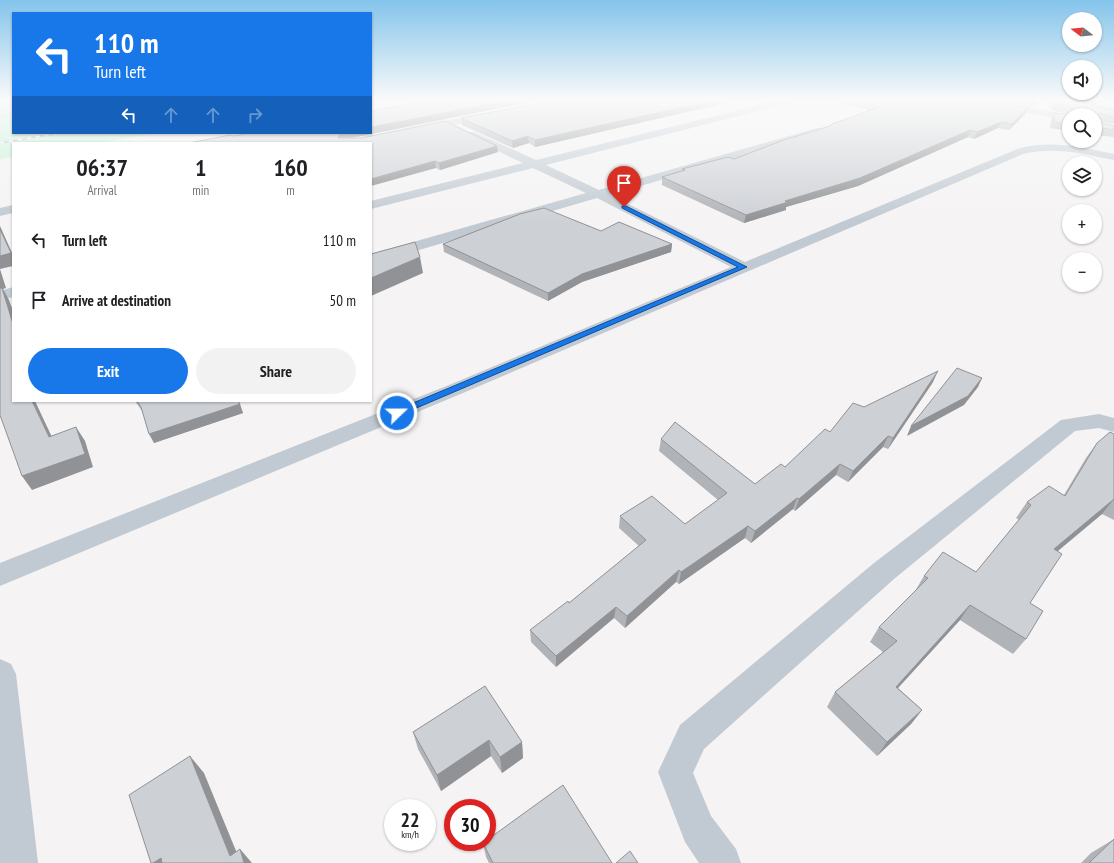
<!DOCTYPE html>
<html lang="en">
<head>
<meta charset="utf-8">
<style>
  :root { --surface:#fff; --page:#f2f2f2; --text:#202124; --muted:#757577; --accent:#1978e9 }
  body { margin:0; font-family:"PT Sans Narrow",sans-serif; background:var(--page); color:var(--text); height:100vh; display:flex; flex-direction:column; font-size:15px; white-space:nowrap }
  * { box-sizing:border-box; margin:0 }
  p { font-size:13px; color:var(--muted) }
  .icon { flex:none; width:22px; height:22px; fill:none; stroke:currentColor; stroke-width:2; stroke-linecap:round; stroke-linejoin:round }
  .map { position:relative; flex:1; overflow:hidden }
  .side { position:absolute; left:12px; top:142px; width:360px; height:260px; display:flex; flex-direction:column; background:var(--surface); border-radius:0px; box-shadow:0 1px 3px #0004 }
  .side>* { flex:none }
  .banner { position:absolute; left:12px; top:12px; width:360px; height:122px; border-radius:0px; box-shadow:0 1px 3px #0004; background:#1978e9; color:#fff; overflow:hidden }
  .needle { width:26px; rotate:286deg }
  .buttons { position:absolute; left:1062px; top:12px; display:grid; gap:8px }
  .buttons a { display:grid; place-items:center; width:40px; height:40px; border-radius:50%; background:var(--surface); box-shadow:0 1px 3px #0004; font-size:20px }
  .speed { position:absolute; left:384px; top:799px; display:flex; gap:8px; font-size:20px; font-weight:700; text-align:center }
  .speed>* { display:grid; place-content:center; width:52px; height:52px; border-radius:50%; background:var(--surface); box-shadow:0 1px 3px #0004; line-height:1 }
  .speed small { font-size:10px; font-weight:400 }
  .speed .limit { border:6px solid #d22; background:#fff; color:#111 }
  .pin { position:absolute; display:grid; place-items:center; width:34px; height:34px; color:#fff; margin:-41px -17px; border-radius:50% 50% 50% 0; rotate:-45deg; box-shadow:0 0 4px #0007 }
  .pin .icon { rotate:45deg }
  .me { position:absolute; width:44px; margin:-22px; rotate:68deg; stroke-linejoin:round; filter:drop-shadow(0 0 3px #0008) }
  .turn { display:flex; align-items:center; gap:14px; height:84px; padding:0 16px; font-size:18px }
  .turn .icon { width:52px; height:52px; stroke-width:2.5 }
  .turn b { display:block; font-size:28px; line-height:34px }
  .lanes { display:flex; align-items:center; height:38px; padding:0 16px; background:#0003; justify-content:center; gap:20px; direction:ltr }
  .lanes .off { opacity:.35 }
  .eta { display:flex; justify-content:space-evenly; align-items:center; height:68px; text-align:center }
  .eta b { font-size:24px; font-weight:800; line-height:28px }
  .cta { display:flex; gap:8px; margin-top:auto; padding:8px 16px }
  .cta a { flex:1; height:46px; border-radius:24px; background:var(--accent); color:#fff; font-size:16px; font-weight:800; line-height:46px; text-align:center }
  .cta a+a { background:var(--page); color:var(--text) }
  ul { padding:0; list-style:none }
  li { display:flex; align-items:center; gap:12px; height:60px; padding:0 16px }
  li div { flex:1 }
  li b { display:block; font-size:15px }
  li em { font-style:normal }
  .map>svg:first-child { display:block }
  .green { fill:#c3f1d4 }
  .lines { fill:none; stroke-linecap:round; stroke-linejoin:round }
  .path { stroke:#79d1a4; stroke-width:1; stroke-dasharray:1.5 1; stroke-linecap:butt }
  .street { fill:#c1cad2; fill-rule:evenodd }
  .rail-casing { stroke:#b5b8bd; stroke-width:2 }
  .rail { stroke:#fff; stroke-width:1.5; stroke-dasharray:4.5; stroke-linecap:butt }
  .wall { fill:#b0b3b7 }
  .shaded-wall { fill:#909295 }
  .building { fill:#cdd0d5; stroke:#909295 }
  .route { fill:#1978e9; stroke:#104e97 }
</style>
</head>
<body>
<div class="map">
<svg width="1114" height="863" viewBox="0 0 1114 863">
  <rect width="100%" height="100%" fill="#f5f3f3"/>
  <polygon class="green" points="0,101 13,101 13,133 160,133 98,143 13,143 13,157 0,159"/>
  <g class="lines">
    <polyline class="path" points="0,116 13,114"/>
    <g class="street">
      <path d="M776 101H792L790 103 546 165 599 190 817 128H825L826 130 825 132 610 195 745 262 1020 148C1052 140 1082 147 1114 154V160C1084 154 1054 146 1023 154L463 393 0 586V563L449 385 731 267 597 198 371 264V254L586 193 533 168 371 209V201L523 163 466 136 465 134 466 132H474L536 160Z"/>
      <polygon points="978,101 997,101 1069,115 1069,121 983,104"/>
      <polygon points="490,112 495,115 494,117 420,132 415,129 420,126"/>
      <polygon points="13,205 13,213 0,216 0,208"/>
      <polygon points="13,287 13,297 0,301 0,291"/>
      <polygon points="1099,414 1114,418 1114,432 1099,428 1075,431 894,579 704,749 693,773 711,816 736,849 741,863 699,863 685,842 658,772 680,725 874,563 1061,420"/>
      <polygon points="0,659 11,664 16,674 38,863 0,863"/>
    </g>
    <g class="rail-casing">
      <polyline id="rail" points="0,143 59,133"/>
    </g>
    <use href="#rail" class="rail"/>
  </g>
  <g class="wall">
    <polygon points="833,101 994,101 1025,114 1009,130 998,128 974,139 968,137 858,186 786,207 786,210 744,223 662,185 662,177 682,171 682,169 734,159 791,138 830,126 869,110"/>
    <polygon points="1005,101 1037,101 1032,106"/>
    <polygon points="1051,101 1106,101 1093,105 1114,110 1114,124 1097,120 1097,121 1114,126 1114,137 1095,135 1095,115 1070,115 1069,114 1051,110"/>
    <polygon points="723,104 535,147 529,143 513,148 462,125 461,118"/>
    <polygon points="1054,113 1069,115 1069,131 1050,128 1051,119"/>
    <polygon points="233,136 350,138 498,152 440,170 436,168"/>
    <polygon points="601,231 672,244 671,252 582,282 548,301 444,252 443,244"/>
    <polygon points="933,382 888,449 883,447 848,482 836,475 795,511 793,509 751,543 745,538 679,584 676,582 625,628 614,618 556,667 531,642 530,630 569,603 639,546 619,528 620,516 685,524 718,500 659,451 661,439 755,484 785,467 830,432 864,407"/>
    <polygon points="135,401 238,401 243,413 154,443 142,411"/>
    <polygon points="1114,434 1114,520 1102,514 1058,551 1030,603 1026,639 1013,654 960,620 898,688 922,710 911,724 877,756 827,707 835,692 883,652 870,642 879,627 915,591 924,576 976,572 1019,520 1016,518 1027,502 1064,495 1086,458 1097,443"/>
    <polygon points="413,732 522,742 523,758 502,773 491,756 441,791 418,749"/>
    <polygon points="1114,839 1114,863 1081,863 1091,853"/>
    <polygon points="483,843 612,863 489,863 486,857"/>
  </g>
  <g class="shaded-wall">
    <polygon points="506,101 535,101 342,140 338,138 340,133 371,133 371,127"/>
    <polygon points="710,101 732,101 535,147 535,140"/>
    <polygon points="1034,101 1037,101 1032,106"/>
    <polygon points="1091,101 1106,101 1081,110 1084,103"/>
    <polygon points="1028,107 1025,114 1009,130 1012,124"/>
    <polygon points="1001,122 998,128 974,139 977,132"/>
    <polygon points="970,130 968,137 858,186 786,207 786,210 744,223 746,215"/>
    <polygon points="528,136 529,143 513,148 512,141"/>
    <polygon points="497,146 498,152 440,170 439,163"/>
    <polygon points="435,161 436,168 371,186 371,179"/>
    <polygon points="0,226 13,255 13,266 0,269 6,288 3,289 9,300 13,311 13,324 0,290"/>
    <polygon points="672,244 671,252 582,282 548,301 548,293 582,274"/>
    <polygon points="420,257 423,273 371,296 371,278"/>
    <polygon points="938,371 933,382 888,449 893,438"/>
    <polygon points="982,378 978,387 964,405 907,436 911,426"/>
    <polygon points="32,401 35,401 58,450 49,437"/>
    <polygon points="240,404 243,413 154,443 149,434"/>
    <polygon points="76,427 85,441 93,467 32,490 22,476"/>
    <polygon points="888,436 883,447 848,482 853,471"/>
    <polygon points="840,464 836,475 795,511 799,499"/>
    <polygon points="797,498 793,509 751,543 755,531"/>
    <polygon points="1114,499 1102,514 1042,564 1054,549"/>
    <polygon points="748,526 745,538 679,584 681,572"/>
    <polygon points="679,570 676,582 625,628 627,616"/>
    <polygon points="970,605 960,620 886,701 896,687"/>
    <polygon points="616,607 614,618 556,667 556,656"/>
    <polygon points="922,710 911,724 877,756 887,742"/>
    <polygon points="489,740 491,756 441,791 437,775"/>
    <polygon points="522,742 523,758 502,773 500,757"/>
    <polygon points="190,756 204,773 241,863 230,856"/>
    <polygon points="240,849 252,863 244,863"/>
    <polygon points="161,858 167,863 153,863"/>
  </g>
  <g class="building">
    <polygon points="428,101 506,101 371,127 371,111"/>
    <polygon points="551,101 710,101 535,140 528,136 512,141 461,118"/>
    <polygon points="858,101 994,101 1028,107 1012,124 1001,122 977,132 970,130 860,178 785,201 788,202 746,215 662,177 685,170 682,169 728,157 734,159 789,138 791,138 830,126 832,124 880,107"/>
    <polygon points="1054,101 1091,101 1084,103 1114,110 1114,117 1099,113 1097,115 1097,121 1114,126 1114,130 1095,127 1095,115 1073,115 1074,115 1072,107 1054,104"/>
    <polygon points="1054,113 1069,115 1069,124 1054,122"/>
    <polygon points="445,121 497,146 439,163 435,161 371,179 371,143 189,143 230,135 233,136 251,133 341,133 340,133 338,138 361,138"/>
    <polygon points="544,208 601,231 619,222 672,244 582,274 548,293 443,244 520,214"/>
    <polygon points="0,229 11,253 0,256"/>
    <polygon points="415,242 420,257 371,278 371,254"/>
    <polygon points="0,288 2,288 13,324 13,401 32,401 49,437 76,427 85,454 22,476 0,415"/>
    <polygon points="957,368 982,378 968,396 911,426"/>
    <polygon points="938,371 893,438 888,436 853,471 840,464 799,499 797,498 755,531 748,526 681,572 679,570 627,616 616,607 556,656 530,630 568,601 569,603 646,540 620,516 652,496 685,524 727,493 661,439 675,422 755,484 781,464 785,467 825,429 830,432 853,403 864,407"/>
    <polygon points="137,401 238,401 240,404 149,434 141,407"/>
    <polygon points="1110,432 1114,434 1114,499 1054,549 1062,554 1030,603 1043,611 1026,639 970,605 896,687 922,710 887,742 835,692 897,641 879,627 928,578 924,576 943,552 976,572 1031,505 1027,502 1049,486 1065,496 1097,443"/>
    <polygon points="485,686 522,742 500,757 489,740 437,775 413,732"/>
    <polygon points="190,756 230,856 240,849 244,863 162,863 161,858 153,863 151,863 129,795"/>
    <polygon points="563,785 612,863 493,863 483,843 487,842 487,840"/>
    <polygon points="1114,839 1114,863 1089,863"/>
    <polygon points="630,851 638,863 616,863"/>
  </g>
  <linearGradient id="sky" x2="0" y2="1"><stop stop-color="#84c4eb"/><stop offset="0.45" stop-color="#fafafa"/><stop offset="1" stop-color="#fafafa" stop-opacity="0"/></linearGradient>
  <rect width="1114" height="222" fill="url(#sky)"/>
  <polygon class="route" points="622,206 626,206 747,267 400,415 394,415 392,413 394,411 738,267 622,208"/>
</svg>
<div class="buttons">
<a><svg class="needle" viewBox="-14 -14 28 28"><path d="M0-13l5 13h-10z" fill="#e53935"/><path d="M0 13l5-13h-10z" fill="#757577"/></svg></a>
<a><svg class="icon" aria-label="sound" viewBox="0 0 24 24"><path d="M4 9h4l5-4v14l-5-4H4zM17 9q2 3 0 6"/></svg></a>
<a><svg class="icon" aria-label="search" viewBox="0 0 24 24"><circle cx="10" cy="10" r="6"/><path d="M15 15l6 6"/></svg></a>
<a><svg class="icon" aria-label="layers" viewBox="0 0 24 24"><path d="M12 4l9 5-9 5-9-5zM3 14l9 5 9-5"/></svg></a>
<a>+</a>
<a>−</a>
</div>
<div class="speed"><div>22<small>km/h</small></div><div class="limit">30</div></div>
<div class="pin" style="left:624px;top:207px;background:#d93025"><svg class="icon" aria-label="arrive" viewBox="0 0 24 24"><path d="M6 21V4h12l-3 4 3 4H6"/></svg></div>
<svg class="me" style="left:397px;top:413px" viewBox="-20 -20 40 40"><circle r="17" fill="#1978e9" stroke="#fff" stroke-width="3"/><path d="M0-11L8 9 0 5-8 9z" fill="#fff"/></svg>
<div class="banner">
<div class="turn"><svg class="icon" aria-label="left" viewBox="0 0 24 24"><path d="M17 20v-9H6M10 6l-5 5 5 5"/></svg><div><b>110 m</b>Turn left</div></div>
<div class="lanes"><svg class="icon" aria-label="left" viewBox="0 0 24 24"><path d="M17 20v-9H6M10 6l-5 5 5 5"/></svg><svg class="icon off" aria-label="ahead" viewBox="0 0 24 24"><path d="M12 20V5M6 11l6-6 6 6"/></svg><svg class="icon off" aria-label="ahead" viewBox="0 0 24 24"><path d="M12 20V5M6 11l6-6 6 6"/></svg><svg class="icon off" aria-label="right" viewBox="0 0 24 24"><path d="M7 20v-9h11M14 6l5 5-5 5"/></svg></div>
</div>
<section class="side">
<div class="eta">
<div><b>06:37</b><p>Arrival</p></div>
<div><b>1</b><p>min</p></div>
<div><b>160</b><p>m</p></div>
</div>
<ul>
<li><svg class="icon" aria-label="left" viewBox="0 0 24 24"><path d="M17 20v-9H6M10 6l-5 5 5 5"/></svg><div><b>Turn left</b></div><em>110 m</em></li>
<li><svg class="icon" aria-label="arrive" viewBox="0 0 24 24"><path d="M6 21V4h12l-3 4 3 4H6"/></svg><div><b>Arrive at destination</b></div><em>50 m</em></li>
</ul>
<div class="cta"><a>Exit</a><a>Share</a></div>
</section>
</div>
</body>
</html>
